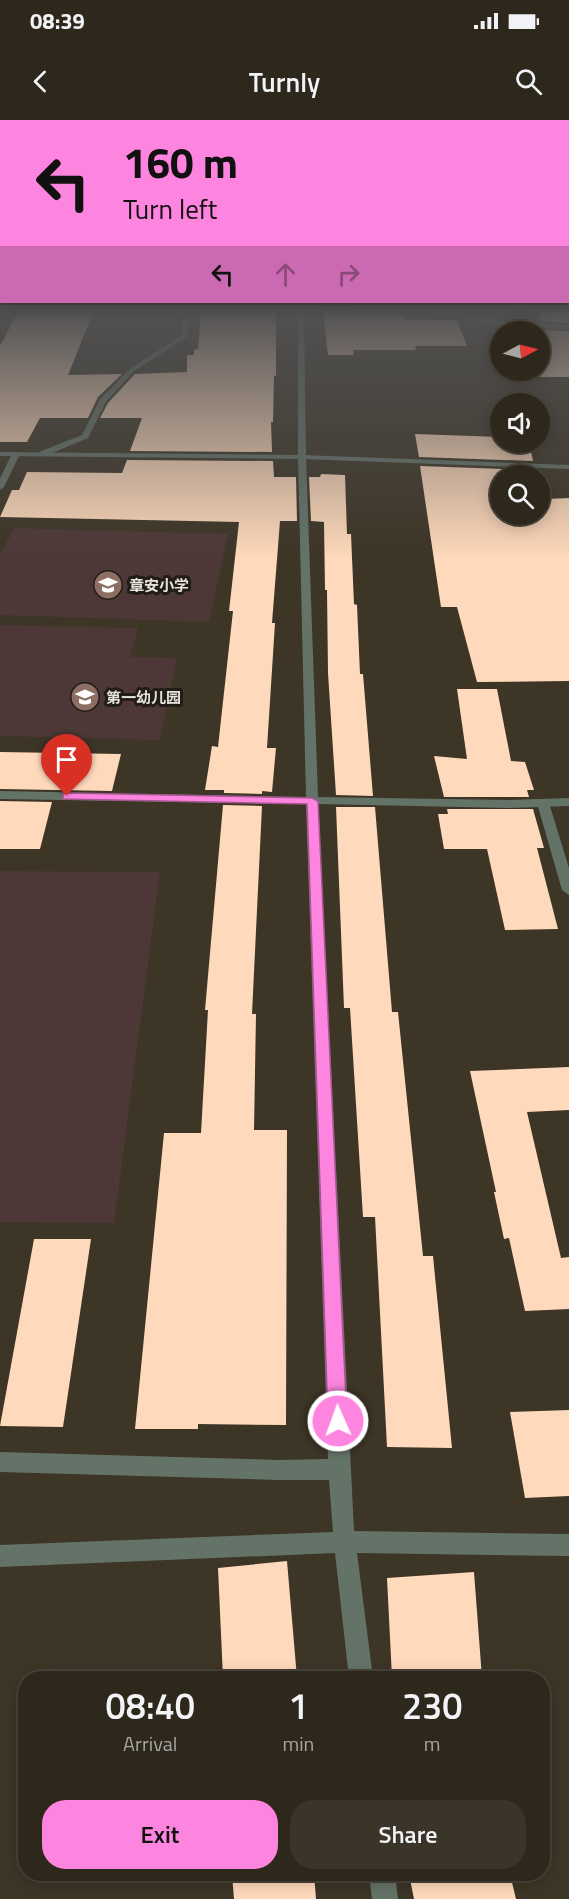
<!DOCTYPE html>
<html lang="en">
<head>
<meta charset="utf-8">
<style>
  :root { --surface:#2e281c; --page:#3a3429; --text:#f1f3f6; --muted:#a7a6a3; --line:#49443b; --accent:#fe85df }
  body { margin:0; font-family:"Titillium Web","Noto Sans SC",sans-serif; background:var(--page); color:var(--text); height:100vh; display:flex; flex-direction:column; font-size:22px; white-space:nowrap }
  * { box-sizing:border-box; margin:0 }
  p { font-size:20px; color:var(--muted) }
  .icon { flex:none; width:33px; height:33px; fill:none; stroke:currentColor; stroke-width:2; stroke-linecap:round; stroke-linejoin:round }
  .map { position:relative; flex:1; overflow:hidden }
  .panel { position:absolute; left:18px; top:1551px; width:532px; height:210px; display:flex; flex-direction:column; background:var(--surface); border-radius:24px; box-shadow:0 3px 15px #0003,0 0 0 2px var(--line) }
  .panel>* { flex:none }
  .guide { position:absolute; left:0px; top:0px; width:570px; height:183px; box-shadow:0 3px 15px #0003,0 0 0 2px var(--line); background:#fe85df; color:#111; overflow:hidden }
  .needle { width:39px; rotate:83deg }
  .fabs { position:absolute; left:490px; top:201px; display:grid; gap:12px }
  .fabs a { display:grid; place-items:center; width:60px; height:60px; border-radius:50%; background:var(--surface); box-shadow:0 3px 15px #0003,0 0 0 2px var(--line); font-size:30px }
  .pin { position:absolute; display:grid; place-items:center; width:51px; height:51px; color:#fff; margin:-62px -26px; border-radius:50% 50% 50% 0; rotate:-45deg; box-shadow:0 0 6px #0007 }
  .pin .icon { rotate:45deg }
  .me { position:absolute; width:66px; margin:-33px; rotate:358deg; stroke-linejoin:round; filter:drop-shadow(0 0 4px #0008) }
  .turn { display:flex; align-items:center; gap:21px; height:126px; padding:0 24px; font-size:27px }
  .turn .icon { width:78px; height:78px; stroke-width:2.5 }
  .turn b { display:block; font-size:42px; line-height:51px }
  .lanes { display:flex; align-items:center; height:57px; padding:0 24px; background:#0003; justify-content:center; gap:30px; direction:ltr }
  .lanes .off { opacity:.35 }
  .eta { display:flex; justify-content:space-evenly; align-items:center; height:102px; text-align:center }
  .eta b { font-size:36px; font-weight:600; line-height:42px }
  .primary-button { display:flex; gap:12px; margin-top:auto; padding:12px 24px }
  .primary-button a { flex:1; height:69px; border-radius:24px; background:var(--accent); color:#111; font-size:24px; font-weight:600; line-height:69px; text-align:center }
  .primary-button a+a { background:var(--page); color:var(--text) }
  .status { display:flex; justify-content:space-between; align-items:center; height:42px; padding:0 30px; background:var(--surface); direction:ltr }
  .status svg { height:16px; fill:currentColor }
  header { display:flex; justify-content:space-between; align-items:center; height:78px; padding:0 24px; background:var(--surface); font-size:27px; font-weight:600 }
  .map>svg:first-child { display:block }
  .education { fill:#4d3837 }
  .building { fill:#ffd9bb }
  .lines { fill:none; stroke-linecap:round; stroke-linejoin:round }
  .service { fill:#647368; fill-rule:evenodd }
  .minor { fill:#647368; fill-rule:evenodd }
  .tertiary { fill:#647368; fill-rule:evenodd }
  .route { fill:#fe85df; stroke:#a55691; stroke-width:1.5 }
  .labels { text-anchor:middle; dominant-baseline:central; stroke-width:6; stroke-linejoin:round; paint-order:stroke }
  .far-poi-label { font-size:15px; font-weight:bold; fill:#e7e3d9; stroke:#211d16; text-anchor:start }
</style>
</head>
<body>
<div class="status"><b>08:39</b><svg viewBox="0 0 49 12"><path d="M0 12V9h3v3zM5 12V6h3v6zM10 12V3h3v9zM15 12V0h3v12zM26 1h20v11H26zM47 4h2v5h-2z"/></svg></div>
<header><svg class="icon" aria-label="back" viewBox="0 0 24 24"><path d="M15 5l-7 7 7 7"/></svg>Turnly<svg class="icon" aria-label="search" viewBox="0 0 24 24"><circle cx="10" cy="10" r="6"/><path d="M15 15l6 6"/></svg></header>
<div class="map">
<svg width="569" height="1779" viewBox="0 0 569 1779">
  <rect width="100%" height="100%" fill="#3d3526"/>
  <g class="education">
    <polygon points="14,408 228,414 209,502 0,495 0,435"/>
    <polygon points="0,505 138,508 130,537 177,538 160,620 0,616"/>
    <polygon points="0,751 160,752 114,1103 0,1102"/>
  </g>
  <g class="building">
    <polygon points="19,190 94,190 68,255 122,254 98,277 88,298 40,298 27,322 0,322 0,226"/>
    <polygon points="201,190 276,190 276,256 274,256 273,302 271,302 272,332 130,331 142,298 100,298 108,283 135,254 187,252 187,235 194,235 194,230 198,229"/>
    <polygon points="540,190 569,190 569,203 540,201"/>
    <polygon points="323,191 351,191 351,196 404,196 405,200 457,200 467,226 415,226 416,230 353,230 354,235 328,235"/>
    <polygon points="540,210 569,211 569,257 540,257"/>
    <polygon points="415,314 501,317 501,322 529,322 533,341 419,337"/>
    <polygon points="127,340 273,341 274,357 296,357 297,401 280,401 272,503 275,503 267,628 276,628 272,672 262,671 262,674 224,673 224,670 205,670 212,626 218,627 233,491 229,491 239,402 0,397 12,370 19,370 27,352 122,353"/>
    <polygon points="420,346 534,350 536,356 501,356 501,394 540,394 540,370 543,370 546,379 569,378 569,561 477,562 457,487 441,487"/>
    <polygon points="321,354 345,355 347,414 351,414 354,484 357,485 360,554 363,554 373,676 336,675 328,553 327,470 325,470 324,402 311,401 309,357 320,357"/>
    <polygon points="457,569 497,569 511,641 525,642 534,670 527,670 529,677 444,677 434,636 467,639"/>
    <polygon points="0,632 121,634 112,671 0,669"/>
    <polygon points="0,681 52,682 40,729 0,729"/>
    <polygon points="223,685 262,686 252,894 256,894 254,1010 287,1010 286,1305 198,1304 198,1309 135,1309 164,1013 201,1013 208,890 205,890"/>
    <polygon points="336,687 375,687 392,892 398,892 423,1136 433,1136 452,1328 387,1327 375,1097 363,1097 350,888 344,888"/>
    <polygon points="447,689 533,689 544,728 537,728 558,809 505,810 487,729 444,729 438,694 448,694"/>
    <polygon points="569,947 569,990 527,992 561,1138 569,1137 569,1189 525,1191 509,1118 504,1119 494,1072 496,1072 470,951"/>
    <polygon points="34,1119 91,1119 63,1307 0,1306"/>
    <polygon points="569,1290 569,1376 525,1378 510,1292"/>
    <polygon points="287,1441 297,1558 223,1558 218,1448"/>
    <polygon points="474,1452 482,1558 392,1558 387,1458"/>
    <polygon points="232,1754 314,1754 316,1779 234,1779"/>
    <polygon points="409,1754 510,1754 516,1779 414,1779"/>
  </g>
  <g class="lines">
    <polygon class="service" points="543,679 549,683 569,748 569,775 562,770 537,683"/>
    <g class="minor">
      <polygon points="178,190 184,190 189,200 187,217 134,251 106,282 88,318 45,336 39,336 39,332 82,315 100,279 130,249 182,215 183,200"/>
      <polygon points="298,190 304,190 306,337 318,677 509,680 569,678 569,686 509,688 318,684 354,1411 569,1414 569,1436 357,1433 373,1558 349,1558 335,1433 0,1447 0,1425 333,1412 329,1360 278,1360 0,1352 0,1332 278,1340 328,1339 306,684 0,679 0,671 306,677 298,337"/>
      <polygon points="423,190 438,190 499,201 569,205 569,209 499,205"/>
      <polygon points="13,332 20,334 4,367 0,370 0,358"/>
      <polygon points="369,1754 395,1754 398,1779 372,1779"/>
    </g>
    <polygon class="tertiary" points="0,332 302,335 569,345 569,349 302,339 0,336"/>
  </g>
  <linearGradient id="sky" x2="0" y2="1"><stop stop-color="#221d15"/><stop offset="0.43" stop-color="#515152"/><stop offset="1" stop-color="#515152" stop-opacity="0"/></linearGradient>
  <rect width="569" height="439" fill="url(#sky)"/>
  <polygon class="route" points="67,673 312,678 318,681 347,1301 344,1308 338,1310 331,1308 328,1301 307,684 63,679 63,674"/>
  <defs>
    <g id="school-disc" transform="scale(1.5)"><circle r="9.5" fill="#8d6e63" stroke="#211d16"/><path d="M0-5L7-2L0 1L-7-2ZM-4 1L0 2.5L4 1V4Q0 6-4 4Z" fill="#fff"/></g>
  </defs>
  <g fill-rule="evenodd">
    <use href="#school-disc" x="108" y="465"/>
    <use href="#school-disc" x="85" y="577"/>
  </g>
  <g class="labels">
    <g class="far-poi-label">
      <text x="129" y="465">章安小学</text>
      <text x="106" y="577">第一幼儿园</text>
    </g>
  </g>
</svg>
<div class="fabs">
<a><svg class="needle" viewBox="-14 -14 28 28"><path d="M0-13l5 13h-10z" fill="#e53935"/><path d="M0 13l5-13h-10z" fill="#a7a6a3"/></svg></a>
<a><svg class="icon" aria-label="sound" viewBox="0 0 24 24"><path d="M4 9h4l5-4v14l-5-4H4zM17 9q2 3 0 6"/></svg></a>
<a><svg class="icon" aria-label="search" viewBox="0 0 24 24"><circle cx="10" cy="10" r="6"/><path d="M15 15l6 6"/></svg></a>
</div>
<div class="pin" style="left:67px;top:676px;background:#d93025"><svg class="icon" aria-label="arrive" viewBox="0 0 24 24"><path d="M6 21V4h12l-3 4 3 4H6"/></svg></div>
<svg class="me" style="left:338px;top:1301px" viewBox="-20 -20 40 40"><circle r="17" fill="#fe85df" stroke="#fff" stroke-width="3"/><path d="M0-11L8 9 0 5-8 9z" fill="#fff"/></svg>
<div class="guide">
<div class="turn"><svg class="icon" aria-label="left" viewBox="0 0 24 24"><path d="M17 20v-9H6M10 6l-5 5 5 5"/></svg><div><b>160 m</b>Turn left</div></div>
<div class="lanes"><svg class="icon" aria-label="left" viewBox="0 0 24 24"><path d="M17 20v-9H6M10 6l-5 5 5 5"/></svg><svg class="icon off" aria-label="ahead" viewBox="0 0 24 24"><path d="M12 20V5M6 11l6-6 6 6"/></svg><svg class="icon off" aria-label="right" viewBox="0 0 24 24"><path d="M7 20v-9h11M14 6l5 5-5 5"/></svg></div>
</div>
<section class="panel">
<div class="eta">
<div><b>08:40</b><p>Arrival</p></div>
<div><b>1</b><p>min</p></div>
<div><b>230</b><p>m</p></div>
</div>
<div class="primary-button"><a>Exit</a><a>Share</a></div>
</section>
</div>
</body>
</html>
